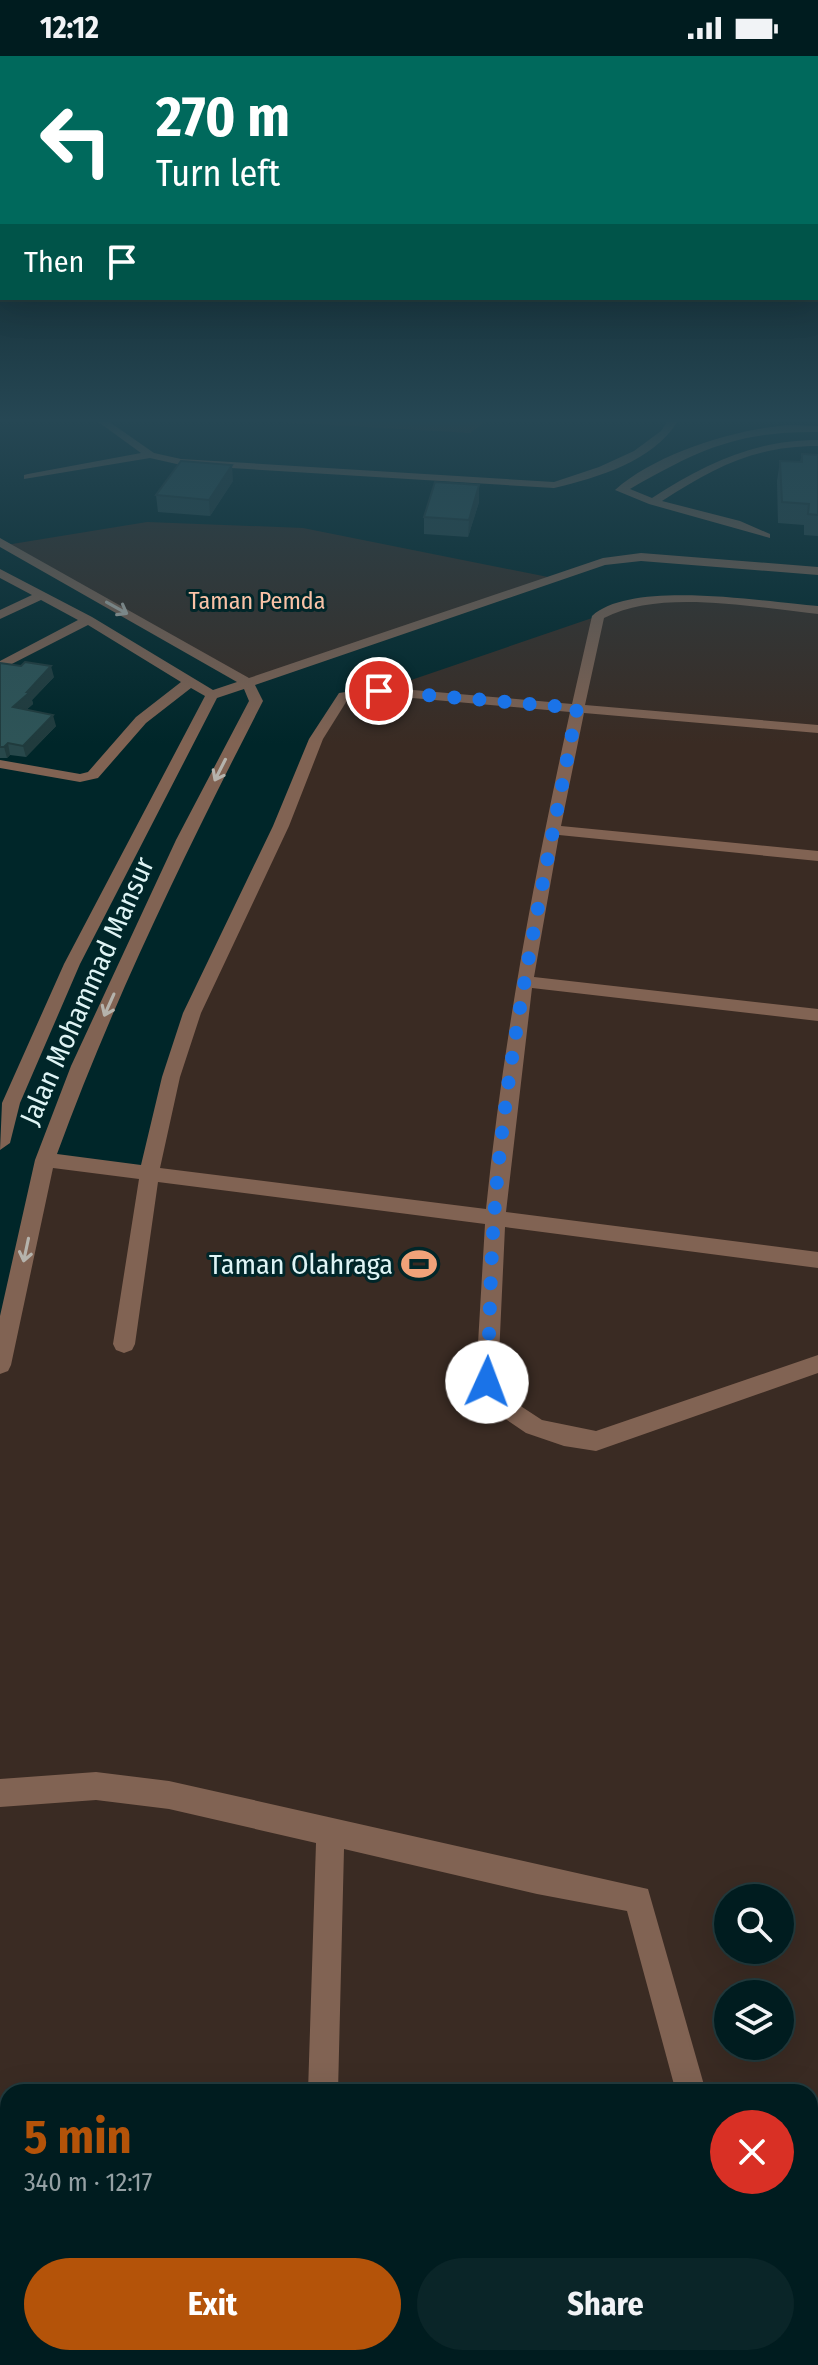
<!DOCTYPE html>
<html lang="en">
<head>
<meta charset="utf-8">
<style>
  :root { --surface:#001c1f; --page:#0a2528; --text:#f1f3f6; --muted:#95a1a4; --line:#223a3d; --accent:#b45309 }
  body { margin:0; font-family:"Fira Sans Condensed",sans-serif; background:var(--page); color:var(--text); height:100vh; display:flex; flex-direction:column; font-size:30px; white-space:nowrap }
  * { box-sizing:border-box; margin:0 }
  p { font-size:26px; color:var(--muted) }
  .icon { flex:none; width:44px; height:44px; fill:none; stroke:currentColor; stroke-width:2; stroke-linecap:round; stroke-linejoin:round }
  .map { position:relative; flex:1; overflow:hidden }
  .sheet { position:absolute; left:0px; top:2028px; width:818px; height:282px; display:flex; flex-direction:column; background:var(--surface); border-radius:24px 24px 0 0; box-shadow:0 8px 32px #0002,0 0 0 2px var(--line) }
  .sheet>* { flex:none }
  .hud { position:absolute; left:0px; top:0px; width:818px; height:244px; box-shadow:0 8px 32px #0002,0 0 0 2px var(--line); background:#00695c; color:#fff; overflow:hidden }
  .controls { position:absolute; left:714px; top:1828px; display:grid; gap:16px }
  .controls a { display:grid; place-items:center; width:80px; height:80px; border-radius:50%; background:var(--surface); box-shadow:0 8px 32px #0002,0 0 0 2px var(--line); font-size:40px }
  .pin { position:absolute; display:grid; place-items:center; width:68px; height:68px; color:#fff; margin:-34px; border:4px solid #fff; border-radius:50%; box-shadow:0 2px 8px #0007 }
  .me { position:absolute; width:88px; margin:-44px; rotate:2deg; stroke-linejoin:round; filter:drop-shadow(0 0 6px #0008) }
  .turn { display:flex; align-items:center; gap:28px; height:168px; padding:0 24px; font-size:36px }
  .turn .icon { width:104px; height:104px; stroke-width:2.5 }
  .turn b { display:block; font-size:56px; line-height:68px }
  .then { display:flex; align-items:center; height:76px; padding:0 24px; background:#0003; gap:16px; font-size:30px }
  .round { display:grid; place-items:center; flex:none; width:84px; height:84px; border-radius:42px; background:var(--page) }
  .headline { display:flex; align-items:center; justify-content:space-between; height:136px; padding:0 24px }
  h1 { font-size:48px; font-weight:700; line-height:60px; color:var(--accent) }
  .button { display:flex; gap:16px; margin-top:auto; padding:16px 24px }
  .button a { flex:1; height:92px; border-radius:48px; background:var(--accent); color:#fff; font-size:32px; font-weight:700; line-height:92px; text-align:center }
  .button a+a { background:var(--page); color:var(--text) }
  .status { display:flex; justify-content:space-between; align-items:center; height:56px; padding:0 40px; background:var(--surface); direction:ltr }
  .status svg { height:22px; fill:currentColor }
  .map>svg:first-child { display:block }
  .green { fill:#3a2b23; fill-rule:evenodd }
  .lines { fill:none; stroke-linecap:round; stroke-linejoin:round }
  .minor { fill:#816353; fill-rule:evenodd }
  .wall { fill:#28484b }
  .shaded-wall { fill:#203b3d }
  .building { fill:#2e5457; stroke:#203b3d; stroke-width:2 }
  .oneway { stroke:#b5b3ac }
  .route { stroke:#1a73e8; stroke-width:14; stroke-dasharray:0 25.2 }
  .labels { text-anchor:middle; dominant-baseline:central; stroke-width:6; stroke-linejoin:round; paint-order:stroke }
  .far-park-label { font-size:24px; fill:#f8c2a6; stroke:#002629 }
  .street-label { font-size:28px; fill:#dff4f5; stroke:#002629 }
  .poi-label { font-size:28px; fill:#dff4f5; stroke:#002629; text-anchor:end }
</style>
</head>
<body>
<div class="status"><b>12:12</b><svg viewBox="0 0 49 12"><path d="M0 12V9h3v3zM5 12V6h3v6zM10 12V3h3v9zM15 12V0h3v12zM26 1h20v11H26zM47 4h2v5h-2z"/></svg></div>
<div class="map">
<svg width="818" height="2309" viewBox="0 0 818 2309">
  <rect width="100%" height="100%" fill="#002629"/>
  <g class="green">
    <polygon points="262,365 486,365 470,377"/>
    <polygon points="147,466 303,472 553,522 248,627 6,489"/>
    <path d="M667 543 818 554V2309H0V1298L45 1104 151 1119 185 977 340 643 379 635 598 560 609 550ZM728 1842H780V1894H728ZM728 1938H780V1990H728ZM8 2036H810V2302H8Z"/>
  </g>
  <g class="lines">
    <g class="minor">
      <path d="M97 365H108L154 397 181 403 554 426 599 411 634 395 661 375 668 365H678C652 406 599 421 554 432L181 409 150 402 24 423V419L28 418 141 397Z"/>
      <path d="M788 369 818 370V376C738 375 698 394 630 433L652 442C705 408 754 384 818 384V390C754 390 715 411 662 445L740 465 770 478V482L649 448 615 434C657 397 733 374 788 369Z"/>
      <path d="M0 482 249 622 603 502 641 497 818 511V519L641 505 605 509 255 629 263 645C187 793 114 942 57 1098L141 1109 162 1021 183 957 273 770 309 683 339 637 379 631 572 648 592 560C632 523 765 546 818 550V558C756 552 660 532 604 562L585 649 818 669V677L584 657 561 770 818 795V805L559 779 534 921 818 953V965L532 932 506 1156 818 1196V1212L505 1171 498 1322 516 1347 542 1364 596 1375 818 1299V1317L596 1395 564 1390 526 1377 501 1360 490 1349 476 1322 485 1168 158 1126 135 1288 132 1294 124 1297 116 1294 113 1288 139 1123 53 1112 11 1309 8 1315 0 1318V1260L35 1104 71 1010 176 784 249 645 244 633 217 642 80 908 20 1047 10 1087 0 1094 2 1047 64 908 205 640 191 632 146 667 98 722 80 726 0 712V704L80 718 88 716 136 661 181 626 88 569 0 614V605L78 564 41 544 0 563V554L32 539 0 522V513L92 561 213 634 237 626 0 491ZM379 639 570 656C534 821 503 985 486 1153L160 1112 180 1021 201 957 289 770 323 683 348 643Z"/>
      <polygon points="96,1716 169,1725 648,1833 706,2036 676,2036 627,1855 537,1838 344,1793 338,2036 308,2036 316,1787 169,1753 96,1744 0,1751 0,1723"/>
      <rect x="298" y="2302" width="34" height="7"/>
      <rect x="699" y="2302" width="34" height="7"/>
      <polygon points="774,2302 808,2302 810,2309 776,2309"/>
    </g>
  </g>
  <g class="wall">
    <polygon points="802,398 818,399 818,480 804,479 804,469 778,467 777,425 780,405 800,406"/>
    <polygon points="233,425 210,460 158,456 156,439"/>
    <polygon points="479,429 479,446 468,481 424,478 424,461"/>
    <polygon points="0,607 54,621 32,644 33,648 26,654 56,670 26,701 10,699 7,702 0,702"/>
  </g>
  <g class="shaded-wall">
    <polygon points="232,409 233,425 210,460 209,444"/>
    <polygon points="479,429 479,446 468,481 469,464"/>
    <polygon points="51,610 54,621 32,644 33,648 16,663 13,651"/>
    <polygon points="53,659 56,670 26,701 23,690"/>
    <polygon points="8,687 10,699 7,702 4,691"/>
  </g>
  <g class="building">
    <polygon points="802,398 818,399 818,459 808,458 809,448 782,446 780,405 802,406"/>
    <polygon points="181,405 232,409 209,444 156,439"/>
    <polygon points="435,426 479,429 469,464 424,461"/>
    <polygon points="25,606 51,610 27,636 30,636 13,651 53,659 23,690 8,687 4,691 0,691 0,607 21,610"/>
  </g>
  <defs><path id="oneway-shaft" d="M-6 0H5M1.5-3L5.5 0L1.5 3" fill="none" stroke-width="1.6" stroke-linecap="round" stroke-linejoin="round" transform="scale(2)"/></defs>
  <g class="oneway">
    <use href="#oneway-shaft" transform="translate(117 552) rotate(29)"/>
    <use href="#oneway-shaft" transform="translate(220 714) rotate(117)"/>
    <use href="#oneway-shaft" transform="translate(109 949) rotate(114)"/>
    <use href="#oneway-shaft" transform="translate(26 1194) rotate(102)"/>
  </g>
  <linearGradient id="sky" x2="0" y2="1"><stop stop-color="#001517"/><stop offset="0.53" stop-color="#264754"/><stop offset="1" stop-color="#264754" stop-opacity="0"/></linearGradient>
  <rect width="818" height="688" fill="url(#sky)"/>
  <g class="lines">
    <path class="route" d="M379 635 577 652C545 821 506 990 494 1162 490 1216 490 1271 487 1326"/>
  </g>
  <defs>
    <g id="stadium-bare" transform="scale(2.76)"><path d="M0-5a6.5 5 0 1 0 0 10a6.5 5 0 1 0 0-10ZM-3.5-1.8h7v3.6h-7Z" fill="#f0a279" stroke="#002629" stroke-width="2.5" paint-order="stroke"/></g>
  </defs>
  <g fill-rule="evenodd">
    <use href="#stadium-bare" x="419" y="1208"/>
  </g>
  <g class="labels">
    <g class="far-park-label">
      <text x="257" y="545">Taman Pemda</text>
    </g>
    <g class="street-label">
      <text transform="translate(87 935) rotate(-66)">Jalan Mohammad Mansur</text>
    </g>
    <g class="poi-label">
      <text x="393" y="1208">Taman Olahraga</text>
    </g>
  </g>
</svg>
<div class="controls">
<a><svg class="icon" aria-label="search" viewBox="0 0 24 24"><circle cx="10" cy="10" r="6"/><path d="M15 15l6 6"/></svg></a>
<a><svg class="icon" aria-label="layers" viewBox="0 0 24 24"><path d="M12 4l9 5-9 5-9-5zM3 14l9 5 9-5"/></svg></a>
</div>
<div class="pin" style="left:379px;top:635px;background:#d93025"><svg class="icon" aria-label="arrive" viewBox="0 0 24 24"><path d="M6 21V4h12l-3 4 3 4H6"/></svg></div>
<svg class="me" style="left:487px;top:1326px" viewBox="-20 -20 40 40"><circle r="19" fill="#fff"/><path d="M0-13L10 11 0 6-10 11z" fill="#1a73e8"/></svg>
<div class="hud">
<div class="turn"><svg class="icon" aria-label="left" viewBox="0 0 24 24"><path d="M17 20v-9H6M10 6l-5 5 5 5"/></svg><div><b>270 m</b>Turn left</div></div>
<div class="then">Then<svg class="icon" aria-label="arrive" viewBox="0 0 24 24"><path d="M6 21V4h12l-3 4 3 4H6"/></svg></div>
</div>
<section class="sheet">
<div class="headline"><div><h1>5 min</h1><p>340 m · 12:17</p></div><a class="round" style="background:#d93025;color:#fff"><svg class="icon" aria-label="close" viewBox="0 0 24 24"><path d="M6 6l12 12M18 6L6 18"/></svg></a></div>
<div class="button"><a>Exit</a><a>Share</a></div>
</section>
</div>
</body>
</html>
